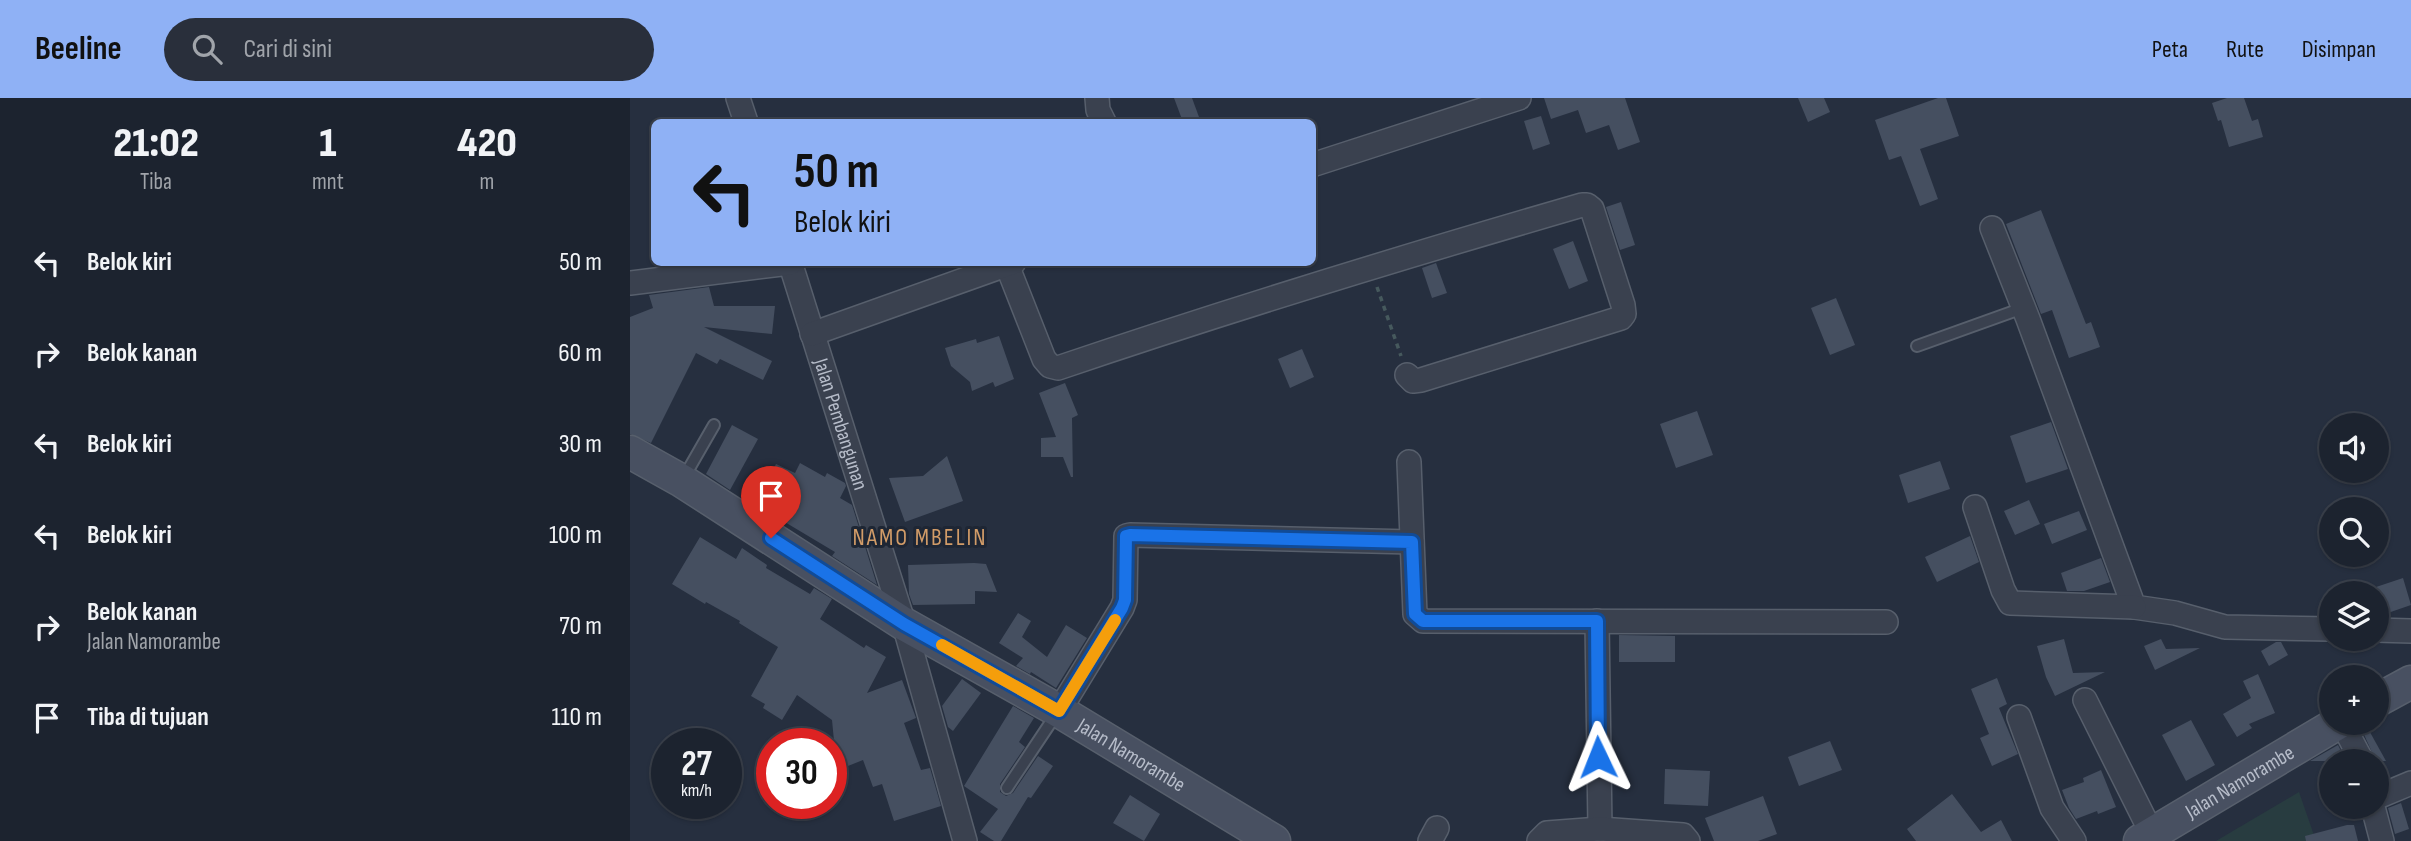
<!DOCTYPE html>
<html lang="id">
<head>
<meta charset="utf-8">
<style>
  :root { --surface:#1c232f; --page:#292f3b; --text:#f1f3f6; --muted:#a0a4aa; --line:#3a404b; --accent:#8fb1f5 }
  body { margin:0; font-family:"Sofia Sans Condensed",sans-serif; background:var(--page); color:var(--text); height:100vh; display:flex; flex-direction:column; font-size:26px; white-space:nowrap }
  * { box-sizing:border-box; margin:0 }
  p { font-size:23px; color:var(--muted) }
  .icon { flex:none; width:38px; height:38px; fill:none; stroke:currentColor; stroke-width:2; stroke-linecap:round; stroke-linejoin:round }
  .map { position:relative; flex:1; overflow:hidden }
  .drawer { display:flex; flex-direction:column; background:var(--surface); width:630px }
  .drawer>* { flex:none }
  .hud { position:absolute; left:21px; top:21px; width:665px; height:147px; border-radius:10px; box-shadow:0 2px 5px #0004,0 0 0 2px var(--line); background:#8fb1f5; color:#111; overflow:hidden }
  .tools { position:absolute; left:1689px; top:315px; display:grid; gap:14px }
  .tools a { display:grid; place-items:center; width:70px; height:70px; border-radius:50%; background:var(--surface); box-shadow:0 2px 5px #0004,0 0 0 2px var(--line); font-size:35px }
  .speed { position:absolute; left:21px; top:630px; display:flex; gap:14px; font-size:35px; font-weight:700; text-align:center }
  .speed>* { display:grid; place-content:center; width:91px; height:91px; border-radius:50%; background:var(--surface); box-shadow:0 2px 5px #0004,0 0 0 2px var(--line); line-height:1 }
  .speed small { font-size:18px; font-weight:400 }
  .speed .limit { border:10px solid #d22; background:#fff; color:#111 }
  .pin { position:absolute; display:grid; place-items:center; width:60px; height:60px; color:#fff; margin:-72px -30px; border-radius:50% 50% 50% 0; rotate:-45deg; box-shadow:0 0 7px #0007 }
  .pin .icon { rotate:45deg }
  .me { position:absolute; width:77px; margin:-38px; rotate:358deg; stroke-linejoin:round; filter:drop-shadow(0 0 5px #0008) }
  .turn { display:flex; align-items:center; gap:24px; height:147px; padding:0 28px; font-size:32px }
  .turn .icon { width:91px; height:91px; stroke-width:2.5 }
  .turn b { display:block; font-size:49px; line-height:60px }
  .eta { display:flex; justify-content:space-evenly; align-items:center; height:119px; text-align:center }
  .eta b { font-size:42px; font-weight:800; line-height:49px }
  ul { padding:0; list-style:none }
  li { display:flex; align-items:center; gap:21px; height:91px; padding:0 28px }
  li div { flex:1 }
  li b { display:block; font-size:26px }
  li em { font-style:normal }
  header { display:flex; align-items:center; gap:42px; box-sizing:border-box; height:98px; padding:0 35px; background:var(--accent); color:#111 }
  header strong { font-size:33px }
  nav { display:flex; gap:38px; margin-inline-start:auto; font-size:24px }
  .search { width:490px; height:63px; background:var(--page); display:flex; align-items:center; gap:18px; box-sizing:border-box; padding:0 24px; border-radius:38px; color:var(--muted); font-size:26px }
  main { display:flex; flex:1; min-height:0 }
  .map>svg:first-child { display:block }
  .green { fill:#283c40 }
  .building { fill:#454f60 }
  .lines { fill:none; stroke-linecap:round; stroke-linejoin:round }
  .service-casing { stroke:#575f6c; stroke-width:14 }
  .minor-casing { stroke:#575f6c; stroke-width:26 }
  .secondary-casing { stroke:#575f6c; stroke-width:35 }
  .path { stroke:#46595d; stroke-width:3.5; stroke-dasharray:5 5; stroke-linecap:butt }
  .service { stroke:#3a414f; stroke-width:10 }
  .minor { stroke:#3a414f; stroke-width:23 }
  .secondary { stroke:#485061; stroke-width:32 }
  .route-casing { stroke:#114b97; stroke-width:18 }
  .route { stroke:#1a73e8; stroke-width:12 }
  .slow { stroke:#f59e0b; stroke-width:12 }
  .labels { text-anchor:middle; dominant-baseline:central; stroke-width:6; stroke-linejoin:round; paint-order:stroke }
  .street-label { font-size:21px; fill:#b6bcc9; stroke:#1e2634 }
  .quarter-label { font-size:24px; letter-spacing:2px; fill:#d29c68; stroke:#1e2634 }
</style>
</head>
<body>
<header>
<strong>Beeline</strong>
<div class="search"><svg class="icon" aria-label="search" viewBox="0 0 24 24"><circle cx="10" cy="10" r="6"/><path d="M15 15l6 6"/></svg>Cari di sini</div>
<nav><a>Peta</a><a>Rute</a><a>Disimpan</a></nav>
</header>
<main>
<section class="drawer">
<div class="eta">
<div><b>21:02</b><p>Tiba</p></div>
<div><b>1</b><p>mnt</p></div>
<div><b>420</b><p>m</p></div>
</div>
<ul>
<li><svg class="icon" aria-label="left" viewBox="0 0 24 24"><path d="M17 20v-9H6M10 6l-5 5 5 5"/></svg><div><b>Belok kiri</b></div><em>50 m</em></li>
<li><svg class="icon" aria-label="right" viewBox="0 0 24 24"><path d="M7 20v-9h11M14 6l5 5-5 5"/></svg><div><b>Belok kanan</b></div><em>60 m</em></li>
<li><svg class="icon" aria-label="left" viewBox="0 0 24 24"><path d="M17 20v-9H6M10 6l-5 5 5 5"/></svg><div><b>Belok kiri</b></div><em>30 m</em></li>
<li><svg class="icon" aria-label="left" viewBox="0 0 24 24"><path d="M17 20v-9H6M10 6l-5 5 5 5"/></svg><div><b>Belok kiri</b></div><em>100 m</em></li>
<li><svg class="icon" aria-label="right" viewBox="0 0 24 24"><path d="M7 20v-9h11M14 6l5 5-5 5"/></svg><div><b>Belok kanan</b><p>Jalan Namorambe</p></div><em>70 m</em></li>
<li><svg class="icon" aria-label="arrive" viewBox="0 0 24 24"><path d="M6 21V4h12l-3 4 3 4H6"/></svg><div><b>Tiba di tujuan</b></div><em>110 m</em></li>
</ul>
</section>
<div class="map">
<svg width="1781" height="743" viewBox="0 0 1781 743">
  <rect width="100%" height="100%" fill="#262f3f"/>
  <polygon class="green" points="1669,694 1686,743 1586,743"/>
  <g class="building">
    <polygon points="544,0 562,0 569,19 553,24"/>
    <polygon points="914,0 995,0 1010,44 988,52 979,27 956,35 948,12 921,21"/>
    <polygon points="1168,0 1194,0 1200,14 1178,24"/>
    <polygon points="1308,0 1316,0 1329,38 1290,51 1308,101 1290,108 1271,58 1259,62 1245,22"/>
    <polygon points="1597,0 1614,0 1622,23 1628,21 1633,39 1599,49 1591,22 1588,23 1582,5"/>
    <polygon points="911,18 920,46 903,52 894,23"/>
    <polygon points="991,104 1005,147 990,152 976,109"/>
    <polygon points="1411,112 1456,226 1461,224 1470,249 1439,260 1422,212 1411,216 1376,126"/>
    <polygon points="943,143 958,183 939,191 923,151"/>
    <polygon points="806,165 817,195 802,200 792,170"/>
    <polygon points="79,189 84,208 145,208 142,236 74,229 142,263 133,282 90,261 87,266 66,255 21,345 0,336 0,219 23,210 19,197"/>
    <polygon points="1206,200 1225,247 1200,257 1181,210"/>
    <polygon points="369,238 384,281 365,289 363,284 342,293 340,284 321,268 315,250 346,241 347,245"/>
    <polygon points="672,251 684,279 660,290 648,261"/>
    <polygon points="435,285 448,317 442,320 443,379 441,379 433,359 411,359 411,340 426,339 409,295"/>
    <polygon points="1067,313 1083,357 1046,370 1030,326"/>
    <polygon points="1421,324 1438,371 1396,385 1380,338"/>
    <polygon points="102,327 128,341 100,392 76,376"/>
    <polygon points="317,358 333,403 275,424 259,380 293,378"/>
    <polygon points="1310,363 1320,391 1278,405 1269,377"/>
    <polygon points="170,365 195,379 197,375 215,385 216,388 210,400 222,407 247,487 202,458 205,454 143,417 145,413 127,404 146,366 165,375"/>
    <polygon points="1399,402 1410,426 1385,437 1374,413"/>
    <polygon points="1449,413 1457,432 1422,446 1414,426"/>
    <polygon points="1340,438 1349,464 1307,484 1295,459"/>
    <polygon points="70,439 106,461 112,450 137,467 136,470 180,496 184,490 202,501 190,521 234,550 236,547 256,559 237,595 272,582 286,620 274,625 291,672 300,670 311,708 264,723 252,686 243,689 233,662 218,668 211,651 205,653 202,622 167,597 152,622 133,610 135,606 121,598 148,549 109,525 110,523 76,504 75,506 42,486"/>
    <polygon points="1471,460 1480,484 1454,493 1437,493 1431,475"/>
    <polygon points="344,465 356,466 367,494 345,493 345,506 283,507 279,496 278,467"/>
    <polygon points="1773,480 1781,507 1752,517 1746,495 1743,490"/>
    <polygon points="388,515 401,523 392,539 417,559 436,527 457,540 426,590 401,574 400,576 386,568 393,560 369,545"/>
    <polygon points="989,537 1045,538 1045,564 989,564"/>
    <polygon points="1434,541 1443,575 1475,574 1425,598 1416,579 1407,548"/>
    <polygon points="1531,541 1536,551 1570,550 1525,572 1514,548"/>
    <polygon points="1646,544 1651,544 1658,557 1639,568 1631,553"/>
    <polygon points="1628,576 1645,615 1619,626 1622,630 1607,639 1593,616 1621,600 1613,583"/>
    <polygon points="1367,580 1377,606 1369,610 1388,656 1362,668 1350,640 1359,636 1341,591"/>
    <polygon points="332,581 351,595 323,633 318,629 312,608"/>
    <polygon points="383,608 404,620 389,644 395,649 370,686 370,694 376,698 383,695 408,658 423,668 401,700 398,699 371,743 364,743 350,734 368,711 334,688"/>
    <polygon points="1561,622 1585,667 1556,683 1532,637"/>
    <polygon points="1736,627 1756,663 1746,663 1731,630"/>
    <polygon points="1200,643 1212,672 1169,688 1158,659"/>
    <polygon points="1708,647 1716,663 1680,663"/>
    <polygon points="1035,671 1080,673 1078,708 1034,706"/>
    <polygon points="1471,672 1486,709 1468,716 1467,713 1446,721 1439,710 1432,692 1454,684 1453,680"/>
    <polygon points="1322,696 1351,734 1371,722 1382,743 1286,743 1277,731"/>
    <polygon points="500,697 530,716 514,743 483,725"/>
    <polygon points="1133,698 1147,736 1128,743 1084,743 1075,720"/>
    <polygon points="1771,705 1779,731 1765,736 1758,710"/>
    <polygon points="1717,727 1724,727 1728,743 1676,743 1675,738"/>
  </g>
  <g class="lines">
    <g class="service-casing">
      <g id="service">
        <polyline points="1287,248 1393,210"/>
        <polyline points="53,381 84,327"/>
        <polyline points="377,690 427,615"/>
      </g>
    </g>
    <g class="minor-casing">
      <g id="minor">
        <polyline points="108,0 116,24"/>
        <polyline points="467,0 468,12 474,24"/>
        <polyline points="682,67 889,0"/>
        <polyline points="1362,130 1398,221 1504,509 1545,515 1595,529 1701,531"/>
        <path id="s1" d="M160 164 274 526 335 743"/>
        <path d="M377 167 414 261 420 268 428 270C602 211 776 158 952 107H957L962 111 993 207 994 216 991 220 791 282 783 283 777 277"/>
        <polyline points="0,185 160,165"/>
        <polyline points="182,236 384,164"/>
        <polyline points="779,364 785,516 793,523 1256,524"/>
        <polyline points="1345,409 1373,492 1380,505 1504,509"/>
        <polyline points="967,523 970,731"/>
        <polyline points="1746,532 1781,533"/>
        <polyline points="1455,602 1522,736"/>
        <polyline points="429,613 492,510 495,502 496,438 500,437 782,444"/>
        <polyline points="1389,619 1422,710 1444,743"/>
        <polyline points="1712,625 1732,663"/>
        <polyline points="1750,698 1781,685"/>
        <polyline points="1743,709 1752,743"/>
        <polyline points="800,743 807,730"/>
        <polyline points="909,743 917,735 970,731 1053,737 1058,743"/>
      </g>
    </g>
    <g class="secondary-casing">
      <g id="secondary">
        <path id="s2" d="M0 354 52 383 274 526 429 613 644 743"/>
        <polyline points="1746,603 1781,584"/>
        <path id="s3" d="M1510 743 1708 625"/>
      </g>
    </g>
    <polyline class="path" points="747,189 771,258"/>
    <use href="#service" class="service"/>
    <use href="#minor" class="minor"/>
    <use href="#secondary" class="secondary"/>
  </g>
  <g class="lines">
    <g class="route-casing">
      <polyline id="route" points="141,440 274,526 429,613 492,510 495,502 496,438 500,437 782,444 785,516 793,523 967,523 968,659"/>
    </g>
    <use href="#route" class="route"/>
    <polyline class="slow" points="312,547 429,613 485,522"/>
  </g>
  <g class="labels">
    <g class="street-label">
      <text stroke="none"><textPath href="#s1" startOffset="170">Jalan Pembangunan</textPath></text>
      <text stroke="none"><textPath href="#s2" startOffset="586">Jalan Namorambe</textPath></text>
      <text stroke="none"><textPath href="#s3" startOffset="116">Jalan Namorambe</textPath></text>
    </g>
    <g class="quarter-label">
      <text x="290" y="439">NAMO MBELIN</text>
    </g>
  </g>
</svg>
<div class="tools">
<a><svg class="icon" aria-label="sound" viewBox="0 0 24 24"><path d="M4 9h4l5-4v14l-5-4H4zM17 9q2 3 0 6"/></svg></a>
<a><svg class="icon" aria-label="search" viewBox="0 0 24 24"><circle cx="10" cy="10" r="6"/><path d="M15 15l6 6"/></svg></a>
<a><svg class="icon" aria-label="layers" viewBox="0 0 24 24"><path d="M12 4l9 5-9 5-9-5zM3 14l9 5 9-5"/></svg></a>
<a>+</a>
<a>−</a>
</div>
<div class="speed"><div>27<small>km/h</small></div><div class="limit">30</div></div>
<div class="pin" style="left:141px;top:440px;background:#d93025"><svg class="icon" aria-label="arrive" viewBox="0 0 24 24"><path d="M6 21V4h12l-3 4 3 4H6"/></svg></div>
<svg class="me" style="left:968px;top:659px" viewBox="-20 -20 40 40"><path d="M0-17L14 15 0 8-14 15z" fill="#1a73e8" stroke="#fff" stroke-width="4"/></svg>
<div class="hud">
<div class="turn"><svg class="icon" aria-label="left" viewBox="0 0 24 24"><path d="M17 20v-9H6M10 6l-5 5 5 5"/></svg><div><b>50 m</b>Belok kiri</div></div>
</div>
</div>
</main>
</body>
</html>
